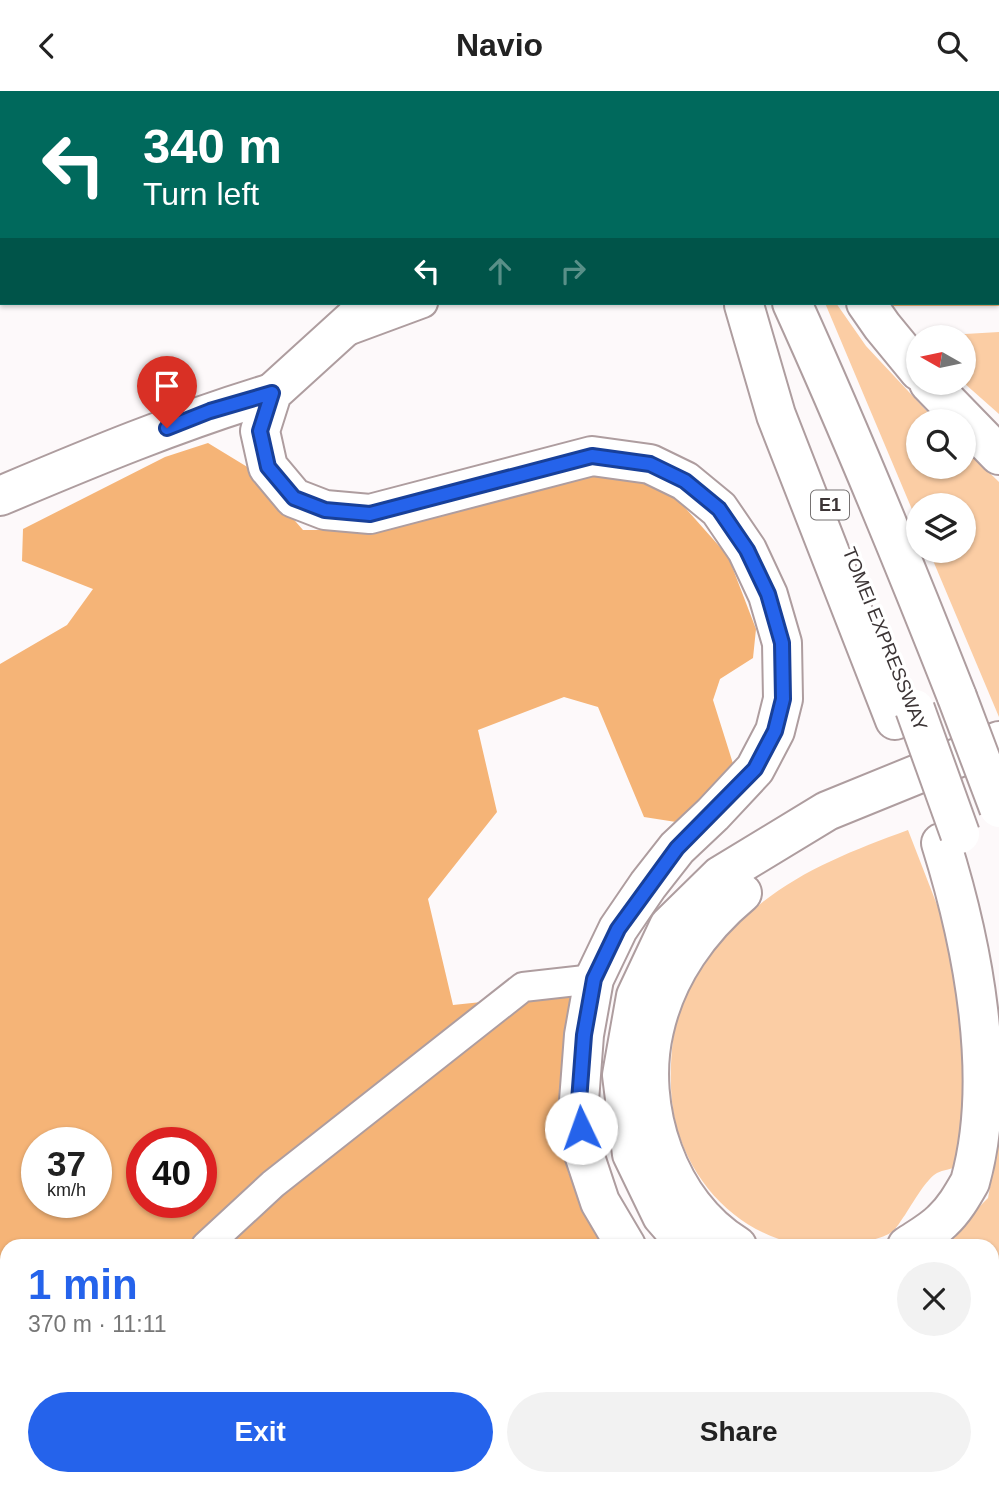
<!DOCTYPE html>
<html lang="en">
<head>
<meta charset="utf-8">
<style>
  :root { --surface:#fff; --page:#f2f2f2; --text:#222; --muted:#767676; --accent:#2563eb }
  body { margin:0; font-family:Helvetica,sans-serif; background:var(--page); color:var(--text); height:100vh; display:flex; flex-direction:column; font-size:26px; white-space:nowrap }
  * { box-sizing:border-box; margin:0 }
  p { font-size:23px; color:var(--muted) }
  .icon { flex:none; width:38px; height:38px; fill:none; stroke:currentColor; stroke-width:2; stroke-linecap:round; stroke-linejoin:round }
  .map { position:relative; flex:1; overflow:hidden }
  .sheet { position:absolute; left:0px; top:1148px; width:999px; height:247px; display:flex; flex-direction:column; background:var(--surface); border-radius:21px 21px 0 0; box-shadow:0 2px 5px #0004 }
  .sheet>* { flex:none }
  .banner { position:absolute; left:0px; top:0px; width:999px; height:214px; box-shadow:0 2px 5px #0004; background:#00695c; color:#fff; overflow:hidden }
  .needle { width:46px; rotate:279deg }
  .fabs { position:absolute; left:906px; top:234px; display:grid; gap:14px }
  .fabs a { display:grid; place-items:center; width:70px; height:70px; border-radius:50%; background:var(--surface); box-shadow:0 2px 5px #0004; font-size:35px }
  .speed { position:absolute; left:21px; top:1036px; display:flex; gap:14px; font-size:35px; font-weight:700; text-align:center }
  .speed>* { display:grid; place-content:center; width:91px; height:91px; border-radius:50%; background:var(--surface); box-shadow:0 2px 5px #0004; line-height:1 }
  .speed small { font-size:18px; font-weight:400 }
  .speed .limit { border:10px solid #d22; background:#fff; color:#111 }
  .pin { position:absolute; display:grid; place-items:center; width:60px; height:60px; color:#fff; margin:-72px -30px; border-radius:50% 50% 50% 0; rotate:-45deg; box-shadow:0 0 7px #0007 }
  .pin .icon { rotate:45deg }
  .me { position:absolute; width:77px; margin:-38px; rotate:357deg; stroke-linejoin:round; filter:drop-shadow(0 0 5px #0008) }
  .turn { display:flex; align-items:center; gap:24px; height:147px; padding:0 28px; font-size:32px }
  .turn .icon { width:91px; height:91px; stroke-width:2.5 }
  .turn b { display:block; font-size:49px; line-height:60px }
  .lanes { display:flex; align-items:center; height:66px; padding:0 28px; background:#0003; justify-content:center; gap:35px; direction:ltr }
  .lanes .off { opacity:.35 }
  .round { display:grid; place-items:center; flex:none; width:74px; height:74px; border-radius:37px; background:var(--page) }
  .head { display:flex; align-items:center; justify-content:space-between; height:119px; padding:0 28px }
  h1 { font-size:42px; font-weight:800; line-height:52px; color:var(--accent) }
  .action { display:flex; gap:14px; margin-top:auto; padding:14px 28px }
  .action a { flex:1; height:80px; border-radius:42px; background:var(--accent); color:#fff; font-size:28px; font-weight:800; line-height:80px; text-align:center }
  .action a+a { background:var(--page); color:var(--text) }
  header { display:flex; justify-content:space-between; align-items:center; height:91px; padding:0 28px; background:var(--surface); font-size:32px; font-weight:800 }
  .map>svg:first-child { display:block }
  .green { fill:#fbcda4 }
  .forest { fill:#f5b477; fill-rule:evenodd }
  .building { fill:#fdceec }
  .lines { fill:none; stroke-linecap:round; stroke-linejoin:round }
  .street-casing { stroke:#ae9d9f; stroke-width:32 }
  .secondary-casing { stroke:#ae9d9f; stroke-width:42 }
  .highway-casing { stroke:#ae9d9f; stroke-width:42 }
  .street { stroke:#fff; stroke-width:28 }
  .secondary { stroke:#fff; stroke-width:38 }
  .highway { stroke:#fff; stroke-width:38 }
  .highway-bridge-casing { stroke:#ae9d9f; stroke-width:42; stroke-linecap:butt }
  .highway-bridge { stroke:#fff; stroke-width:38 }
  .route-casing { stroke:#184099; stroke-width:18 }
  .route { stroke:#2563eb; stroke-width:12 }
  .labels { text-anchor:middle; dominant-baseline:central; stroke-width:7; stroke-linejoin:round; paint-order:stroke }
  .shield { fill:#fff; stroke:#767272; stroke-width:2 }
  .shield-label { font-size:18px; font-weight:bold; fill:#3c3536 }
  .street-label { font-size:19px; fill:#3c3536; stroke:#fff }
</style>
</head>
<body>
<header><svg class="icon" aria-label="back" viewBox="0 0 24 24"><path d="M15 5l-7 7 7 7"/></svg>Navio<svg class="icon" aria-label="search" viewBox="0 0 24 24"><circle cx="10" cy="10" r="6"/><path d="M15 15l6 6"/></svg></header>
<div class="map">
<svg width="999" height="1394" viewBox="0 0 999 1394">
  <rect width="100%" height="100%" fill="#fdf9fa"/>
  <g class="green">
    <polygon points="825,212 836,212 866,255 937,331 919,331 919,376 964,376 964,357 999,391 999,626 929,460 964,460 964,415 919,415 919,435"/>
    <polygon points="999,241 999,323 964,292 964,247 919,247 919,250 914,246"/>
    <path d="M908 739 951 850 971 964 957 1076C951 1078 943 1079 937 1082 927 1087 912 1113 905 1124 901 1129 897 1137 892 1141 884 1147 858 1153 847 1155 765 1165 695 1110 675 1030 669 1003 670 968 674 941 679 912 696 884 713 860 718 851 727 844 734 837 783 786 843 763 908 739Z"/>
    <polygon points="999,1047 999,1341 992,1334 992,1155 945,1155 955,1140 988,1107"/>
  </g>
  <g class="forest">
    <polygon points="999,4 999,215 890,215 889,212 998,212"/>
    <path d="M208 352 249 377 303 439H352L586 377 664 393 728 465 756 538 753 567 720 588 713 609 735 679 676 731 644 726 598 616 564 606 478 639 497 721 428 808 453 914 579 901 568 1081 608 1155H7V1292L0 1257V573L67 534 93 498 22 470 23 438 165 366ZM37 1052H96V1111H37ZM142 1052H201V1111H142Z"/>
    <polygon points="18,1388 677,1388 679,1394 19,1394"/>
  </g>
  <g class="building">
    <polygon points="716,1388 776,1388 778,1394 718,1394"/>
    <polygon points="796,1388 828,1388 826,1394 799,1394"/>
  </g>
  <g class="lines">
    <g class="street-casing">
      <g id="street">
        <polyline points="998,80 999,79"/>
        <polyline points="350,239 423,212"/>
        <polyline points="206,1155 273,1093 523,896 594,888"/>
        <polyline points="0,1321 7,1315"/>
      </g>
    </g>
    <g class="secondary-casing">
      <g id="secondary">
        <polyline points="537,2 538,0"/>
        <polyline points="371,212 272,302 260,340 268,376 294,407 325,419 370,423 592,365 650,373 685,390 719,418 747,459 768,504 782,552 783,608 775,640 755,678 713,723 677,757 648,794 618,838 594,888 584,944 579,1010 584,1063 600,1111 626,1155"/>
        <path d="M0 405C90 367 179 330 272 302"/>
        <polyline points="947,1388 955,1394"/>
      </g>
    </g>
    <g class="highway-casing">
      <g id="highway">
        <polyline points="643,0 644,2"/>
        <polyline points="692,0 693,2"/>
        <polyline points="733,0 734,2"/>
        <path d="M792 212C851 342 905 474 957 606"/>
        <polyline points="866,212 882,235 919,280"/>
        <polyline points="744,214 776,324 895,629"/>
        <polyline points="929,292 999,364"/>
        <polyline points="688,1155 662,1125 632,1063 622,984 636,905 669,835 720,785 827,720 999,650"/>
        <path d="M737 1155C668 1113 636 1016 654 939 666 884 700 837 742 802"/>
        <path d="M907 1155C919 1147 932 1140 942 1130 954 1119 962 1105 970 1091 999 988 973 854 941 752"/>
        <polyline points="992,1368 999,1374"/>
      </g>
    </g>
    <use href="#street" class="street"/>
    <use href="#secondary" class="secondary"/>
    <use href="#highway" class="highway"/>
    <g class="highway-bridge-casing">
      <g id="highway-bridge">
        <polyline points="957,606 999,717"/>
        <polyline points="915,618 960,743"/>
      </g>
    </g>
    <use href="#highway-bridge" class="highway-bridge"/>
  </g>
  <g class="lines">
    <g class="route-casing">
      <polyline id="route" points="167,337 210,320 272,302 260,340 268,376 294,407 325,419 370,423 592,365 650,373 685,390 719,418 747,459 768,503 782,552 783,608 775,640 755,678 677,757 618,838 594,888 584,944 579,1010 581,1037"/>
    </g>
    <use href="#route" class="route"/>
  </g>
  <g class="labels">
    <rect class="shield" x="811" y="399.5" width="38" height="29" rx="5"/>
    <g class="shield-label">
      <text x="830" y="414">E1</text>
    </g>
    <g class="street-label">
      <text transform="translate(885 548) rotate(68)">TOMEI EXPRESSWAY</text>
    </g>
  </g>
</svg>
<div class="fabs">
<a><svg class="needle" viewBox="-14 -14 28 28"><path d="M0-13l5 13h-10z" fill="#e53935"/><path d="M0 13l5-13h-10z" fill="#767676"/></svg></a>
<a><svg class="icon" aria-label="search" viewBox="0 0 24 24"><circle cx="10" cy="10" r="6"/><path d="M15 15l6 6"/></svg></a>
<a><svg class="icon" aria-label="layers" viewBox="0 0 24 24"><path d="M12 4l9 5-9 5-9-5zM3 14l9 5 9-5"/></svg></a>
</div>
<div class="speed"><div>37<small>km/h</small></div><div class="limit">40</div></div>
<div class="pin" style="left:167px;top:337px;background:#d93025"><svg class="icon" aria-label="arrive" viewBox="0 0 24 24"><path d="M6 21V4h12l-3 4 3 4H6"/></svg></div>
<svg class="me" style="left:581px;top:1037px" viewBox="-20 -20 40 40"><circle r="19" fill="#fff"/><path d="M0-13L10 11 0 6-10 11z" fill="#2563eb"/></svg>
<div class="banner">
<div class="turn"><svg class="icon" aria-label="left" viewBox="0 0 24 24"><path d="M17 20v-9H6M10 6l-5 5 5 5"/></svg><div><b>340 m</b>Turn left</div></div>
<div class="lanes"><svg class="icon" aria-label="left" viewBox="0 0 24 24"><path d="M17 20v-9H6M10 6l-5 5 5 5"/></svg><svg class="icon off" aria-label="ahead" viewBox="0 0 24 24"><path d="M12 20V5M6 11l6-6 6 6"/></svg><svg class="icon off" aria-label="right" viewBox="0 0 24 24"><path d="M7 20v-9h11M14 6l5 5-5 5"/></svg></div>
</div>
<section class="sheet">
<div class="head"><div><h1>1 min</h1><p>370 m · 11:11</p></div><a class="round"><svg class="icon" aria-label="close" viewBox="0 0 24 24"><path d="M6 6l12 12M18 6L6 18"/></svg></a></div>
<div class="action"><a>Exit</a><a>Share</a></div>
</section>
</div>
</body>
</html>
